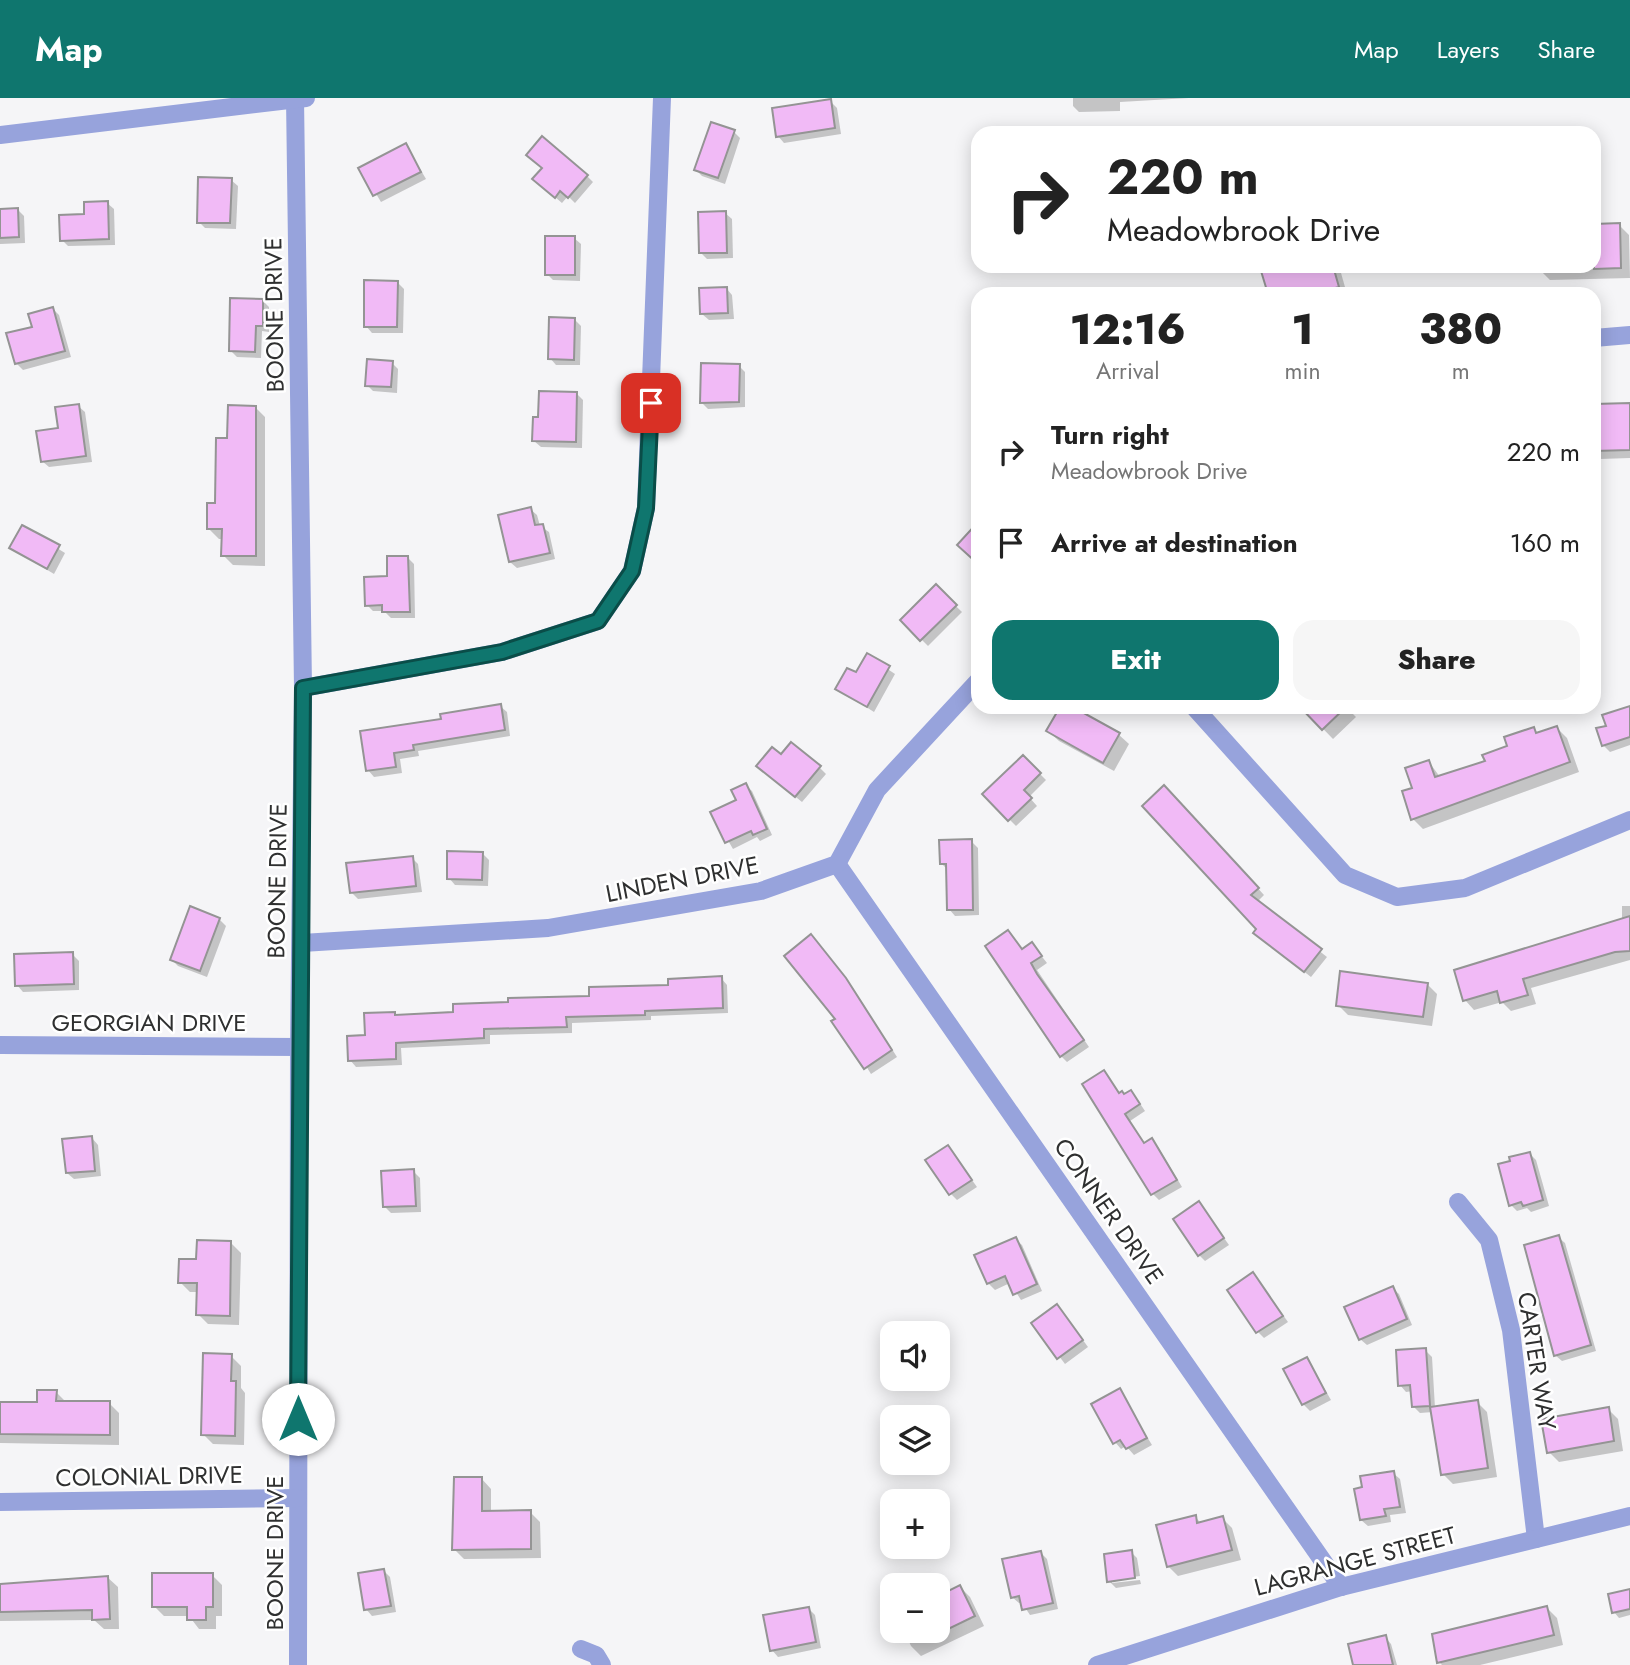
<!DOCTYPE html>
<html lang="en">
<head>
<meta charset="utf-8">
<style>
  :root { --surface:#fff; --page:#f6f6f6; --text:#222; --muted:#767676; --accent:#0f766e }
  body { margin:0; font-family:Jost,sans-serif; background:var(--page); color:var(--text); height:100vh; display:flex; flex-direction:column; font-size:26px; white-space:nowrap }
  * { box-sizing:border-box; margin:0 }
  p { font-size:23px; color:var(--muted) }
  .icon { flex:none; width:38px; height:38px; fill:none; stroke:currentColor; stroke-width:2; stroke-linecap:round; stroke-linejoin:round }
  .map { position:relative; flex:1; overflow:hidden }
  .panel { position:absolute; left:971px; top:189px; width:630px; height:427px; display:flex; flex-direction:column; background:var(--surface); border-radius:21px; box-shadow:0 4px 18px #0003 }
  .panel>* { flex:none }
  .guide { position:absolute; left:971px; top:28px; width:630px; height:147px; border-radius:21px; box-shadow:0 4px 18px #0003; background:#fff; color:var(--text); overflow:hidden }
  .fabs { position:absolute; left:880px; top:1223px; display:grid; gap:14px }
  .fabs a { display:grid; place-items:center; width:70px; height:70px; border-radius:14px; background:var(--surface); box-shadow:0 4px 18px #0003; font-size:35px }
  .pin { position:absolute; display:grid; place-items:center; width:60px; height:60px; color:#fff; margin:-30px; border-radius:14px; box-shadow:0 4px 10px #0006 }
  .me { position:absolute; width:77px; margin:-38px; rotate:0deg; stroke-linejoin:round; filter:drop-shadow(0 0 5px #0008) }
  .turn { display:flex; align-items:center; gap:24px; height:147px; padding:0 21px; font-size:32px }
  .turn .icon { width:91px; height:91px; stroke-width:2.5 }
  .turn b { display:block; font-size:49px; line-height:60px }
  .eta { display:flex; justify-content:space-evenly; align-items:center; height:119px; text-align:center }
  .eta b { font-size:42px; font-weight:800; line-height:49px }
  .cta { display:flex; gap:14px; margin-top:auto; padding:14px 21px }
  .cta a { flex:1; height:80px; border-radius:21px; background:var(--accent); color:#fff; font-size:28px; font-weight:800; line-height:80px; text-align:center }
  .cta a+a { background:var(--page); color:var(--text) }
  ul { padding:0; list-style:none }
  li { display:flex; align-items:center; gap:21px; height:91px; padding:0 21px }
  li div { flex:1 }
  li b { display:block; font-size:26px }
  li em { font-style:normal }
  header { display:flex; align-items:center; gap:42px; box-sizing:border-box; height:98px; padding:0 35px; background:var(--accent); color:#fff }
  header strong { font-size:33px }
  nav { display:flex; gap:38px; margin-inline-start:auto; font-size:24px }
  .map>svg:first-child { display:block }
  .shadow { fill:#0003 }
  .building { fill:#f1baf6; stroke:#949494; stroke-width:2 }
  .lines { fill:none; stroke-linecap:round; stroke-linejoin:round }
  .minor { stroke:#97a3dc; stroke-width:18 }
  .route-casing { stroke:#0a4d48; stroke-width:18 }
  .route { stroke:#0f766e; stroke-width:12 }
  .labels { text-anchor:middle; dominant-baseline:central; stroke-width:5; stroke-linejoin:round; paint-order:stroke }
  .street-label { font-size:24px; fill:#2f3030; stroke:#fff }
</style>
</head>
<body>
<header>
<strong>Map</strong>
<nav><a>Map</a><a>Layers</a><a>Share</a></nav>
</header>
<div class="map">
<svg width="1630" height="1567" viewBox="0 0 1630 1567">
  <rect width="100%" height="100%" fill="#f5f5f7"/>
  <g class="shadow">
    <polygon points="1073,0 1189,0 1120,4 1120,13 1079,14 1073,8"/>
    <polygon points="830,3 837,10 841,36 784,45 778,38"/>
    <polygon points="734,34 740,40 725,86 702,78 696,72"/>
    <polygon points="406,47 426,81 381,104 361,71"/>
    <polygon points="544,70 587,78 593,84 575,105 568,98 562,105 541,87"/>
    <polygon points="231,82 238,88 236,131 205,130 199,124"/>
    <polygon points="107,105 114,111 115,147 68,148 62,142 86,118"/>
    <polygon points="0,112 18,112 24,118 25,145 0,146"/>
    <polygon points="725,115 732,121 733,160 707,161 701,155"/>
    <polygon points="1619,127 1629,137 1630,180 1550,182 1540,172 1540,168 1594,168"/>
    <polygon points="574,140 581,146 580,183 553,182 547,176"/>
    <polygon points="1283,168 1339,168 1347,196 1270,196"/>
    <polygon points="398,185 404,191 403,235 372,235 366,228"/>
    <polygon points="726,190 732,197 734,221 709,222 702,216"/>
    <polygon points="263,203 269,209 269,234 262,233 261,260 237,259 231,253"/>
    <polygon points="53,211 59,217 71,259 23,272 16,265 34,230"/>
    <polygon points="575,222 581,228 580,267 556,267 550,260"/>
    <polygon points="392,265 398,271 397,295 373,293 367,287"/>
    <polygon points="739,268 745,274 745,309 708,311 702,305"/>
    <polygon points="577,296 583,302 582,350 541,349 534,343 540,320"/>
    <polygon points="1630,307 1630,360 1600,361 1594,355 1594,308"/>
    <polygon points="78,308 85,314 92,364 49,369 42,363"/>
    <polygon points="255,309 265,319 265,468 233,467 223,457 223,441 219,441 209,431 217,407 229,342"/>
    <polygon points="530,411 537,417 540,428 549,434 555,461 517,470 510,464"/>
    <polygon points="23,429 65,455 54,476 11,450"/>
    <polygon points="407,459 414,466 415,520 391,520 384,513 373,513 367,507"/>
    <polygon points="936,489 962,514 928,548 902,522"/>
    <polygon points="868,558 895,576 874,614 838,591 857,577"/>
    <polygon points="500,608 507,614 510,638 418,653 419,658 400,661 402,675 374,679 368,672 443,622"/>
    <polygon points="1062,609 1069,609 1118,636 1129,646 1114,673 1059,643 1048,633"/>
    <polygon points="1302,609 1360,609 1353,616 1356,619 1333,641"/>
    <polygon points="1630,610 1630,647 1610,654 1603,647 1608,629"/>
    <polygon points="1557,630 1567,640 1579,674 1423,731 1413,721 1414,691 1429,664 1440,679 1487,664 1534,631 1539,636"/>
    <polygon points="1023,659 1046,682 1029,699 1037,708 1016,728 984,696"/>
    <polygon points="820,670 826,676 802,704 765,674"/>
    <polygon points="745,687 752,693 772,737 760,743 757,739 733,751 712,715 738,703"/>
    <polygon points="1171,695 1264,797 1257,804 1327,859 1311,879 1262,841 1258,831"/>
    <polygon points="971,743 978,750 979,817 955,818 949,811 948,772 942,766"/>
    <polygon points="482,755 489,762 488,788 455,787 449,780"/>
    <polygon points="412,760 418,766 422,794 358,801 351,794"/>
    <polygon points="1622,808 1630,808 1630,862 1531,890 1536,906 1511,913 1502,904 1474,912 1465,902 1622,822"/>
    <polygon points="219,821 226,828 207,879 178,868 172,862"/>
    <polygon points="1008,834 1023,852 1032,846 1047,865 1037,872 1089,949 1067,964 1061,958"/>
    <polygon points="817,845 852,889 897,959 871,976 837,921"/>
    <polygon points="72,856 79,863 79,892 23,894 17,887"/>
    <polygon points="721,880 727,887 728,915 651,918 651,922 572,925 572,935 490,937 490,946 401,950 402,967 356,969 350,962 367,939 394,916 397,919 455,915 591,900"/>
    <polygon points="1427,886 1437,896 1432,928 1348,917 1338,907"/>
    <polygon points="1104,974 1120,997 1125,998 1131,994 1137,1001 1145,1013 1130,1023 1145,1046 1152,1042 1158,1049 1182,1089 1159,1102 1153,1096"/>
    <polygon points="92,1040 98,1047 101,1078 74,1081 67,1075"/>
    <polygon points="948,1049 977,1089 957,1102 951,1096"/>
    <polygon points="1530,1056 1536,1062 1549,1108 1531,1114 1527,1110 1517,1113 1511,1107"/>
    <polygon points="413,1073 420,1080 421,1114 391,1115 385,1109"/>
    <polygon points="1199,1105 1229,1147 1205,1163 1199,1157"/>
    <polygon points="1558,1139 1565,1145 1596,1253 1562,1263 1555,1257"/>
    <polygon points="1015,1141 1022,1147 1042,1193 1021,1202 1010,1185 995,1192 988,1185"/>
    <polygon points="231,1145 241,1155 239,1227 208,1226 198,1216 198,1194 190,1194 180,1184 198,1163"/>
    <polygon points="1253,1176 1288,1224 1264,1240 1258,1234"/>
    <polygon points="1392,1190 1399,1196 1412,1227 1367,1247 1360,1241"/>
    <polygon points="1063,1215 1088,1249 1065,1266 1034,1225"/>
    <polygon points="1425,1252 1432,1259 1435,1310 1477,1304 1487,1314 1497,1379 1453,1386 1443,1376 1433,1314 1420,1315 1414,1309 1413,1293 1406,1294 1400,1287"/>
    <polygon points="231,1258 241,1268 241,1290 245,1295 244,1347 213,1346 203,1336"/>
    <polygon points="1307,1261 1331,1302 1310,1313 1303,1306"/>
    <polygon points="1119,1293 1152,1347 1134,1357 1126,1348 1121,1351 1115,1344"/>
    <polygon points="56,1294 67,1305 109,1305 119,1315 119,1347 0,1345 0,1305 39,1306"/>
    <polygon points="1608,1311 1618,1321 1623,1353 1559,1364 1549,1354"/>
    <polygon points="1393,1375 1400,1381 1406,1415 1390,1417 1391,1424 1368,1428 1361,1422"/>
    <polygon points="481,1380 491,1391 491,1414 530,1414 540,1424 541,1460 464,1461 454,1451"/>
    <polygon points="1195,1419 1201,1425 1222,1420 1232,1430 1241,1462 1178,1478 1168,1468"/>
    <polygon points="1131,1454 1137,1460 1140,1478 1112,1482 1112,1485 1140,1482 1141,1486 1116,1490 1109,1483"/>
    <polygon points="1041,1455 1047,1461 1058,1511 1030,1517 1022,1505 1019,1505 1012,1499"/>
    <polygon points="384,1473 390,1479 396,1514 372,1518 366,1511"/>
    <polygon points="212,1477 222,1487 222,1518 216,1518 216,1531 199,1531 189,1518 164,1518 154,1508"/>
    <polygon points="107,1479 118,1489 119,1531 104,1531 94,1522 0,1523 0,1487 40,1487 39,1482"/>
    <polygon points="960,1489 970,1499 984,1528 921,1558 911,1548 904,1533 938,1533 938,1500"/>
    <polygon points="1630,1493 1630,1517 1619,1520 1614,1514"/>
    <polygon points="808,1510 815,1517 821,1550 778,1559 772,1552"/>
    <polygon points="1547,1510 1557,1520 1563,1547 1480,1567 1442,1567 1439,1564"/>
    <polygon points="1385,1539 1391,1546 1397,1567 1355,1567"/>
  </g>
  <g class="building">
    <polygon points="831,1 835,30 776,39 772,10"/>
    <polygon points="711,24 735,32 718,80 694,72"/>
    <polygon points="542,38 588,77 568,100 560,93 555,100 532,81 542,70 526,57"/>
    <polygon points="406,45 421,74 373,98 358,70"/>
    <polygon points="198,79 232,80 230,125 197,125"/>
    <polygon points="108,103 109,141 60,143 59,117 84,116 84,104"/>
    <polygon points="18,110 19,139 0,140 0,111"/>
    <polygon points="726,113 727,155 699,155 698,114"/>
    <polygon points="1620,125 1621,170 1594,171 1594,126"/>
    <rect x="545" y="138" width="30" height="39"/>
    <polygon points="1277,168 1333,168 1339,189 1313,196 1268,196 1261,173"/>
    <polygon points="364,182 398,183 397,229 364,229"/>
    <polygon points="727,189 728,215 700,216 699,190"/>
    <polygon points="230,200 263,201 263,228 256,228 255,254 229,253"/>
    <polygon points="53,209 65,253 15,266 6,235 32,229 28,216"/>
    <polygon points="549,219 575,220 574,262 548,261"/>
    <polygon points="367,261 393,263 391,289 365,288"/>
    <polygon points="701,265 740,266 739,304 700,305"/>
    <polygon points="539,293 577,294 576,344 532,343 533,319 538,319"/>
    <polygon points="1630,305 1630,352 1594,353 1594,306"/>
    <polygon points="79,306 86,358 41,364 36,333 58,330 55,309"/>
    <polygon points="228,307 256,308 256,458 221,458 222,431 207,431 207,405 215,405 216,340 227,340"/>
    <polygon points="531,409 535,427 543,426 550,455 509,464 498,417"/>
    <polygon points="978,424 978,466 957,447"/>
    <polygon points="22,427 60,447 47,471 9,450"/>
    <polygon points="387,458 408,458 410,514 382,514 382,507 365,508 364,479 387,478"/>
    <polygon points="936,486 957,507 920,543 900,522"/>
    <polygon points="867,555 890,568 867,609 835,591 847,570 856,574"/>
    <polygon points="501,606 505,632 413,647 414,652 394,655 396,669 366,673 360,633 441,621 440,616"/>
    <polygon points="1630,608 1630,639 1602,648 1596,630 1606,628 1602,617"/>
    <polygon points="1060,609 1073,609 1120,635 1103,665 1046,633"/>
    <polygon points="1300,609 1346,609 1322,632"/>
    <polygon points="1557,628 1570,664 1411,722 1402,693 1412,690 1405,670 1429,662 1435,679 1485,663 1482,657 1507,648 1504,639 1534,629 1536,635"/>
    <polygon points="791,644 821,668 795,699 756,668 772,649 781,656"/>
    <polygon points="1023,657 1041,675 1024,692 1032,700 1008,723 982,696"/>
    <polygon points="746,685 767,731 753,737 751,733 725,745 710,714 736,702 731,692"/>
    <polygon points="1164,687 1259,790 1251,797 1322,851 1304,874 1253,835 1256,831 1142,708"/>
    <polygon points="972,741 973,812 947,812 946,766 940,766 939,742"/>
    <polygon points="447,753 483,754 482,782 447,781"/>
    <polygon points="413,758 416,788 350,795 346,765"/>
    <polygon points="190,808 220,820 200,873 170,862"/>
    <polygon points="1630,818 1630,853 1615,854 1523,881 1528,897 1500,905 1497,893 1463,903 1454,872"/>
    <polygon points="1008,832 1022,851 1032,844 1042,858 1031,865 1037,876 1084,942 1060,959 985,848"/>
    <polygon points="811,836 846,880 892,952 864,971 831,923 835,921 784,858"/>
    <polygon points="73,854 74,886 15,888 14,856"/>
    <polygon points="1340,873 1428,885 1423,919 1336,908"/>
    <polygon points="722,878 723,910 645,913 645,917 566,919 567,929 484,931 484,940 396,945 396,961 348,963 347,938 365,937 364,915 395,914 395,917 453,914 453,906 508,904 508,900 589,898 589,889 668,887 668,881"/>
    <polygon points="1104,972 1119,995 1122,993 1124,996 1131,992 1140,1006 1125,1016 1144,1045 1152,1040 1177,1082 1151,1097 1082,986"/>
    <polygon points="92,1038 95,1073 66,1075 62,1041"/>
    <polygon points="948,1047 972,1082 949,1097 925,1062"/>
    <polygon points="1530,1054 1543,1102 1523,1108 1521,1104 1509,1108 1498,1066 1510,1063 1509,1059"/>
    <polygon points="414,1071 416,1108 383,1109 381,1073"/>
    <polygon points="1199,1103 1224,1140 1198,1158 1173,1121"/>
    <polygon points="1559,1137 1591,1247 1554,1258 1524,1147"/>
    <polygon points="1016,1139 1037,1186 1013,1197 1005,1178 987,1186 974,1157"/>
    <polygon points="197,1142 231,1143 230,1218 196,1217 197,1185 178,1185 179,1161 196,1161"/>
    <polygon points="1253,1174 1283,1218 1256,1235 1227,1192"/>
    <polygon points="1393,1188 1407,1221 1359,1242 1344,1209"/>
    <polygon points="1057,1206 1083,1242 1057,1261 1031,1225"/>
    <polygon points="1426,1250 1430,1308 1412,1309 1410,1287 1398,1288 1396,1252"/>
    <polygon points="203,1255 232,1256 231,1283 236,1283 235,1338 201,1337"/>
    <polygon points="1307,1259 1326,1295 1302,1307 1283,1271"/>
    <polygon points="1120,1290 1147,1340 1126,1351 1120,1342 1113,1346 1091,1306"/>
    <polygon points="37,1292 57,1292 56,1303 110,1303 110,1337 0,1336 0,1304 37,1304"/>
    <polygon points="1478,1302 1488,1370 1441,1377 1430,1309"/>
    <polygon points="1609,1309 1614,1343 1547,1355 1541,1321"/>
    <polygon points="1394,1373 1400,1409 1384,1411 1386,1418 1360,1422 1354,1391 1362,1389 1360,1378"/>
    <polygon points="454,1379 482,1379 482,1413 531,1412 531,1451 452,1452"/>
    <polygon points="1196,1417 1197,1425 1223,1418 1232,1452 1167,1469 1156,1427"/>
    <polygon points="1132,1452 1135,1480 1107,1484 1104,1456"/>
    <polygon points="1041,1453 1053,1505 1022,1512 1019,1498 1011,1500 1002,1461"/>
    <polygon points="384,1471 391,1508 364,1512 358,1475"/>
    <polygon points="152,1475 213,1475 213,1509 206,1509 206,1522 187,1522 187,1509 152,1509"/>
    <polygon points="108,1478 110,1521 92,1522 92,1512 0,1514 0,1486"/>
    <polygon points="960,1487 975,1518 938,1536 938,1498"/>
    <polygon points="1630,1491 1630,1511 1612,1515 1608,1496"/>
    <polygon points="1547,1508 1554,1537 1437,1565 1432,1536"/>
    <polygon points="809,1509 816,1544 770,1553 763,1517"/>
    <polygon points="1386,1537 1393,1567 1353,1567 1348,1546"/>
  </g>
  <g class="lines">
    <g class="minor">
      <polyline points="295,0 303,590 299,949 298,1567"/>
      <polyline points="0,37 306,0"/>
      <polyline points="1594,240 1630,237"/>
      <polyline points="303,590 502,554 598,523 632,473 646,410 662,0"/>
      <polyline points="1194,609 1345,777 1397,799 1465,790 1630,722"/>
      <polyline points="837,766 1341,1489"/>
      <polyline points="302,845 548,830 761,793 837,766 877,692 978,583"/>
      <polyline points="0,947 299,949"/>
      <polyline points="1458,1104 1489,1142 1511,1232 1536,1441"/>
      <polyline points="0,1404 298,1400"/>
      <polyline points="581,1551 596,1557 602,1567"/>
      <polyline points="1097,1567 1341,1489 1630,1418"/>
    </g>
  </g>
  <g class="lines">
    <g class="route-casing">
      <polyline id="route" points="298,1321 303,590 502,554 598,523 632,473 646,410 651,305"/>
    </g>
    <use href="#route" class="route"/>
  </g>
  <g class="labels">
    <g class="street-label">
      <text transform="translate(274 217) rotate(-91)">BOONE DRIVE</text>
      <text transform="translate(682 781) rotate(-11)">LINDEN DRIVE</text>
      <text transform="translate(277 783) rotate(-89)">BOONE DRIVE</text>
      <text x="149" y="924">GEORGIAN DRIVE</text>
      <text transform="translate(1109 1113) rotate(55)">CONNER DRIVE</text>
      <text transform="translate(1537 1263) rotate(81)">CARTER WAY</text>
      <text transform="translate(149 1378) rotate(-1)">COLONIAL DRIVE</text>
      <text transform="translate(274 1455) rotate(-90)">BOONE DRIVE</text>
      <text transform="translate(1355 1463) rotate(-15)">LAGRANGE STREET</text>
    </g>
  </g>
</svg>
<div class="fabs">
<a><svg class="icon" aria-label="sound" viewBox="0 0 24 24"><path d="M4 9h4l5-4v14l-5-4H4zM17 9q2 3 0 6"/></svg></a>
<a><svg class="icon" aria-label="layers" viewBox="0 0 24 24"><path d="M12 4l9 5-9 5-9-5zM3 14l9 5 9-5"/></svg></a>
<a>+</a>
<a>−</a>
</div>
<div class="pin" style="left:651px;top:305px;background:#d93025"><svg class="icon" aria-label="arrive" viewBox="0 0 24 24"><path d="M6 21V4h12l-3 4 3 4H6"/></svg></div>
<svg class="me" style="left:298px;top:1321px" viewBox="-20 -20 40 40"><circle r="19" fill="#fff"/><path d="M0-13L10 11 0 6-10 11z" fill="#0f766e"/></svg>
<div class="guide">
<div class="turn"><svg class="icon" aria-label="right" viewBox="0 0 24 24"><path d="M7 20v-9h11M14 6l5 5-5 5"/></svg><div><b>220 m</b>Meadowbrook Drive</div></div>
</div>
<section class="panel">
<div class="eta">
<div><b>12:16</b><p>Arrival</p></div>
<div><b>1</b><p>min</p></div>
<div><b>380</b><p>m</p></div>
</div>
<ul>
<li><svg class="icon" aria-label="right" viewBox="0 0 24 24"><path d="M7 20v-9h11M14 6l5 5-5 5"/></svg><div><b>Turn right</b><p>Meadowbrook Drive</p></div><em>220 m</em></li>
<li><svg class="icon" aria-label="arrive" viewBox="0 0 24 24"><path d="M6 21V4h12l-3 4 3 4H6"/></svg><div><b>Arrive at destination</b></div><em>160 m</em></li>
</ul>
<div class="cta"><a>Exit</a><a>Share</a></div>
</section>
</div>
</body>
</html>
